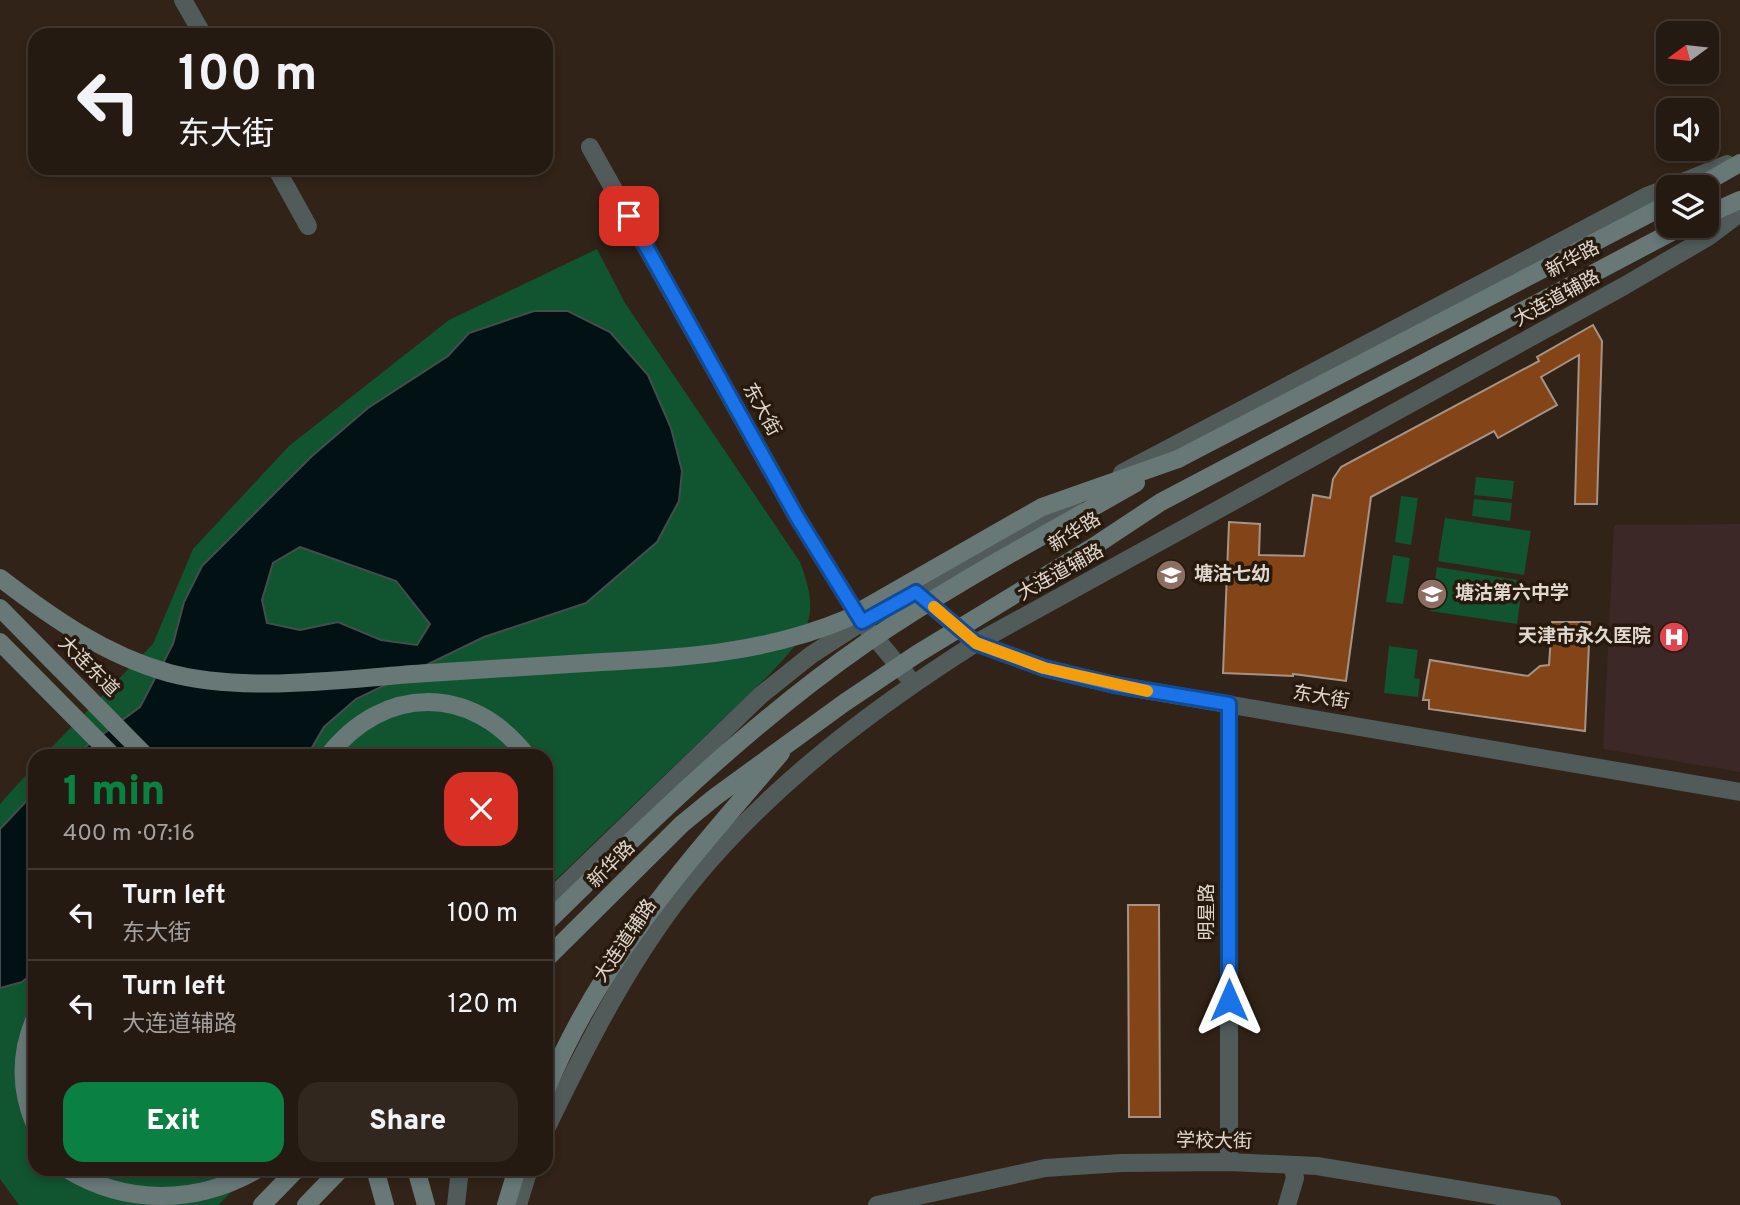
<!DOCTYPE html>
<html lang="en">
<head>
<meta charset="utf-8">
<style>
  :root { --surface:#251a11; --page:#31271f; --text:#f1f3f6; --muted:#a3a19f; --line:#423831; --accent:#0b8043 }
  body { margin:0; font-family:Overpass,"Noto Sans SC",sans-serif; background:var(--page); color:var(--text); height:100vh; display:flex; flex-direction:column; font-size:26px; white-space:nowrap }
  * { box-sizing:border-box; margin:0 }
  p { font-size:23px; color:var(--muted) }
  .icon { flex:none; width:38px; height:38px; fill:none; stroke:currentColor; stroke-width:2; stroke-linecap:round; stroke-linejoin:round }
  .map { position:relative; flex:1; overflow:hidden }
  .sheet { position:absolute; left:28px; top:749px; width:525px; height:427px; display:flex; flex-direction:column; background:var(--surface); border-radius:21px; box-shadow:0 4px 10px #0003,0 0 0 2px var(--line) }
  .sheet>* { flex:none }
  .hud { position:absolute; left:28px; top:28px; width:525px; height:147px; border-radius:21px; box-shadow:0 4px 10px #0003,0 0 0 2px var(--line); background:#251a11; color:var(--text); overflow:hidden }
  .needle { width:46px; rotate:255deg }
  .controls { position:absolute; left:1656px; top:21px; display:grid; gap:14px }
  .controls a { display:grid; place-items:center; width:63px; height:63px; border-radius:14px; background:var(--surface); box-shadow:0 4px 10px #0003,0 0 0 2px var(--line); font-size:35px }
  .pin { position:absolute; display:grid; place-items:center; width:60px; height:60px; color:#fff; margin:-30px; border-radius:14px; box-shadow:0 4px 10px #0006 }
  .me { position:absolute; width:77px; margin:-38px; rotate:0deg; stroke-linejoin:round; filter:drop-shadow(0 0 5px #0008) }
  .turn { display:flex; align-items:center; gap:24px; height:147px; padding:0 35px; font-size:32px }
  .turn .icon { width:91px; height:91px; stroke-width:2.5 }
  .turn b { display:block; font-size:49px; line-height:60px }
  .round { display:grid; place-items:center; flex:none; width:74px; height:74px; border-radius:21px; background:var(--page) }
  .headline { display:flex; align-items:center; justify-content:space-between; height:119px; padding:0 35px }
  h1 { font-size:42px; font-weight:800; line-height:52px; color:var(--accent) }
  .cta { display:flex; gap:14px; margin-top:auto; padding:14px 35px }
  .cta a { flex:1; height:80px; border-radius:21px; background:var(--accent); color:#fff; font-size:28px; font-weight:800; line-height:80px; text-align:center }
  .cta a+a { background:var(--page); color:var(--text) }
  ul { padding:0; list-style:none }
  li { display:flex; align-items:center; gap:21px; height:91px; padding:0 35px; border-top:2px solid var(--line) }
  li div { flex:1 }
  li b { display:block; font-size:26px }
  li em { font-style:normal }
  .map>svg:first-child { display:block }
  .medical { fill:#3c2827 }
  .green { fill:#115430 }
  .water { fill:#021214; stroke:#454d4c; stroke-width:2; fill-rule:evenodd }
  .building { fill:#834517; stroke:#a79386; stroke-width:2 }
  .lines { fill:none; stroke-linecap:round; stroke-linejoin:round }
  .minor { stroke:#505b5a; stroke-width:18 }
  .tertiary { stroke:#505b5a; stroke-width:18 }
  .secondary { stroke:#677877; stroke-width:18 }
  .secondary-bridge { stroke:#677877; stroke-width:18 }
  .route-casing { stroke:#114b97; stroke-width:18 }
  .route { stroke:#1a73e8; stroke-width:12 }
  .slow { stroke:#f59e0b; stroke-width:12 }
  .labels { text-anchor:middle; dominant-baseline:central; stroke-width:7; stroke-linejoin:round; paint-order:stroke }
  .street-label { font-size:19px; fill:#e0d7cf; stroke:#271a0d }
  .poi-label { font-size:19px; font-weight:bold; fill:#e0d7cf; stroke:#271a0d; text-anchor:start }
</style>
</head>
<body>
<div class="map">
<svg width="1740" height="1205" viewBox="0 0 1740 1205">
  <rect width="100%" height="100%" fill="#312317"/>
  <polygon class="medical" points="1740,524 1740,772 1603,749 1614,525"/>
  <g class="green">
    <path d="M597 249 625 303 800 562C821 617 809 633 770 674L546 889V756H43L153 644 193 549 289 446 449 320Z"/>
    <polygon points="1476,477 1514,481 1512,499 1474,495"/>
    <polygon points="1401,496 1418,498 1411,545 1395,542"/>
    <polygon points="1474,499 1512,503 1510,521 1472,516"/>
    <polygon points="1445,518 1531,531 1524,575 1438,561"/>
    <polygon points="1393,555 1410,558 1403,604 1386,602"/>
    <polygon points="1437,567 1523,581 1517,624 1430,611"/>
    <polygon points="1389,646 1418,650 1414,678 1420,679 1418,697 1384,693"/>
    <polygon points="35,765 35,1169 255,1169 218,1205 19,1205 0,1179 0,804"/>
  </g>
  <g class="water">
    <path d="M534 311H568L610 332 648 375 671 428 682 471 679 501 657 542 586 603 484 637 356 699 324 727 307 756H73L140 707 173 644 184 602 202 566 312 456 368 408 448 356 469 333ZM300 547 396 581 430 624 417 645 381 640 338 622 300 630 267 623 262 600 273 563Z"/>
    <polygon points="35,792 35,971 22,982 0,988 0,829"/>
  </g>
  <g class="building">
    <polygon points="1593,325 1602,341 1597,504 1575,504 1579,355 1541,377 1557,405 1498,438 1494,431 1371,497 1346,681 1293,674 1293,676 1223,673 1229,522 1260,524 1259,555 1304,556 1313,495 1330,498 1333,479 1341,467 1539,361 1537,357"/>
    <polygon points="1552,622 1590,622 1585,731 1429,709 1429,700 1423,700 1430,660 1528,676 1540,666 1549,665"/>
    <polygon points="1128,905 1159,905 1160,1117 1129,1117"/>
  </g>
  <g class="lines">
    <g class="minor">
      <polyline points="590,147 797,517 862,622 913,683"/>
      <polyline points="1287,1205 1295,1178 1292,1165"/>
    </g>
    <g class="tertiary">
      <polyline points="183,0 203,35"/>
      <polyline points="276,168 308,226"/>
      <polyline points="1670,187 1727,164"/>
      <polyline points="1122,473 1647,196 1668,188"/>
      <polyline points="918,594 976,643 1044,668 1115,685 1740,792"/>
      <polyline points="1229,704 1229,1162"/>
      <polyline points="546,903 761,695 811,655 862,622 1073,501"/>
      <path d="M546 1129C588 1042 633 953 695 878 774 783 872 709 976 643L1624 286 1708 237 1740 213"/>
      <polyline points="456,1205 460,1169"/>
      <polyline points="518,1205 529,1169"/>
      <polyline points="877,1205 1045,1168 1121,1163 1229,1162 1317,1166 1552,1205"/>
    </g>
    <g class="secondary">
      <polyline points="1698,187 1740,163"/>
      <polyline points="1706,215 1740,200"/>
      <polyline points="1178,459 1668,204"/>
      <polyline points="0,608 146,756"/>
      <polyline points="0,642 113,756"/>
      <path d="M328 756C384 684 472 684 527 756"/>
      <path d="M35 1018C20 1053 20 1090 35 1125"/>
      <path d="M546 1090C602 956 688 862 781 753"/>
      <path d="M67 1169C125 1205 197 1205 258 1169"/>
      <polyline points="375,1169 385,1205"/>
      <polyline points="416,1169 426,1205"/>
      <polyline points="262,1205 297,1169"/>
      <polyline points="306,1205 341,1169"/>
      <polyline points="506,1205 517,1169"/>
    </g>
    <g class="secondary-bridge">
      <path d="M0 578C52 618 105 655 169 673 248 694 347 678 428 673 486 669 544 666 602 662 685 658 768 652 846 619L1042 507 1178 459"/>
      <path d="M546 923C648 824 749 724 866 643 952 584 1045 535 1136 483"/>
      <polyline points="546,959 682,824 715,797 844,703 917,654 1093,547 1161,502 1683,226"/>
    </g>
  </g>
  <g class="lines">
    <g class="route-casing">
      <polyline id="route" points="629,216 797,517 862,622 916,592 976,643 1044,668 1115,685 1229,704 1229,1000"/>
    </g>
    <use href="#route" class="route"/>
    <polyline class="slow" points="934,607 976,643 1044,668 1147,691"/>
  </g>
  <defs>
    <g id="school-disc" transform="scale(1.575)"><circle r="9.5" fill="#8d6e63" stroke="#271a0d"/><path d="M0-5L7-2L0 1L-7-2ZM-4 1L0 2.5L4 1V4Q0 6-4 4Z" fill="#fff"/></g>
    <g id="hospital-disc" transform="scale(1.575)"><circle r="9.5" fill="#e0444e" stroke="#271a0d"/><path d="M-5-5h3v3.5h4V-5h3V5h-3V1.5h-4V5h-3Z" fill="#fff"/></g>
  </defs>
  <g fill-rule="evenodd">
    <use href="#school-disc" x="1171" y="575"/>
    <use href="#school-disc" x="1432" y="594"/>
    <use href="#hospital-disc" x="1674" y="637"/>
  </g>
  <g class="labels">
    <g class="street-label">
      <text transform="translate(1573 260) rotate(-28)">新华路</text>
      <text transform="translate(1557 299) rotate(-29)">大连道辅路</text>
      <text transform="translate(761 410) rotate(61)">东大街</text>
      <text transform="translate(1075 533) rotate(-32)">新华路</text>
      <text transform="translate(1061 573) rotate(-29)">大连道辅路</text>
      <text transform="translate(88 667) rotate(45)">大连东道</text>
      <text transform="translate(1321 698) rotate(10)">东大街</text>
      <text transform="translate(612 865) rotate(-45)">新华路</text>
      <text transform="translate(1208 912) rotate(-90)">明星路</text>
      <text transform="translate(626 941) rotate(-56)">大连道辅路</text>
      <text transform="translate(1214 1142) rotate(1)">学校大街</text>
    </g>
    <g class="poi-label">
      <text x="1194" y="575">塘沽七幼</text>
      <text x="1455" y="594">塘沽第六中学</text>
      <text x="1651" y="637" text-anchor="end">天津市永久医院</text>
    </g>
  </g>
</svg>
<div class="controls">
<a><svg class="needle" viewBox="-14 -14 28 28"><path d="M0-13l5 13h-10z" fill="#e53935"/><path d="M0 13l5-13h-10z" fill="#a3a19f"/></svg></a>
<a><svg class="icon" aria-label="sound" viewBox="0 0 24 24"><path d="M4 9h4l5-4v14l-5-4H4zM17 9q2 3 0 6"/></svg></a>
<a><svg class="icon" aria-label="layers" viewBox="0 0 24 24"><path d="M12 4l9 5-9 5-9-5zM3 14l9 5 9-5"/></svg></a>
</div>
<div class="pin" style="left:629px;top:216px;background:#d93025"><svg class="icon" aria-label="arrive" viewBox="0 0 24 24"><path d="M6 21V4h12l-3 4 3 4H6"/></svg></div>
<svg class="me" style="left:1229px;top:1000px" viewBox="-20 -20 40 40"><path d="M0-17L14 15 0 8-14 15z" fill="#1a73e8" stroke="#fff" stroke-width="4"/></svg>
<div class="hud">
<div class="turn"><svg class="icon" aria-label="left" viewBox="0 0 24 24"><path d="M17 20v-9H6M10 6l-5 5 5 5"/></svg><div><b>100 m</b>东大街</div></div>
</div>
<section class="sheet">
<div class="headline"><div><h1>1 min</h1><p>400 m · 07:16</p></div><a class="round" style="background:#d93025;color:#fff"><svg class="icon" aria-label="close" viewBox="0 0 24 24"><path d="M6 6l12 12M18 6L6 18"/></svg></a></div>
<ul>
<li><svg class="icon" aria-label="left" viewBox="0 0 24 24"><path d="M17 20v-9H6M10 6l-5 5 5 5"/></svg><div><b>Turn left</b><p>东大街</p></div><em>100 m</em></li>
<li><svg class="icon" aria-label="left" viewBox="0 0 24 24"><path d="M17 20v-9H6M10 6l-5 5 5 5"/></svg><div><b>Turn left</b><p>大连道辅路</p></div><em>120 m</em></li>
</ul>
<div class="cta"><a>Exit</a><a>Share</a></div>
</section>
</div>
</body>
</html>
